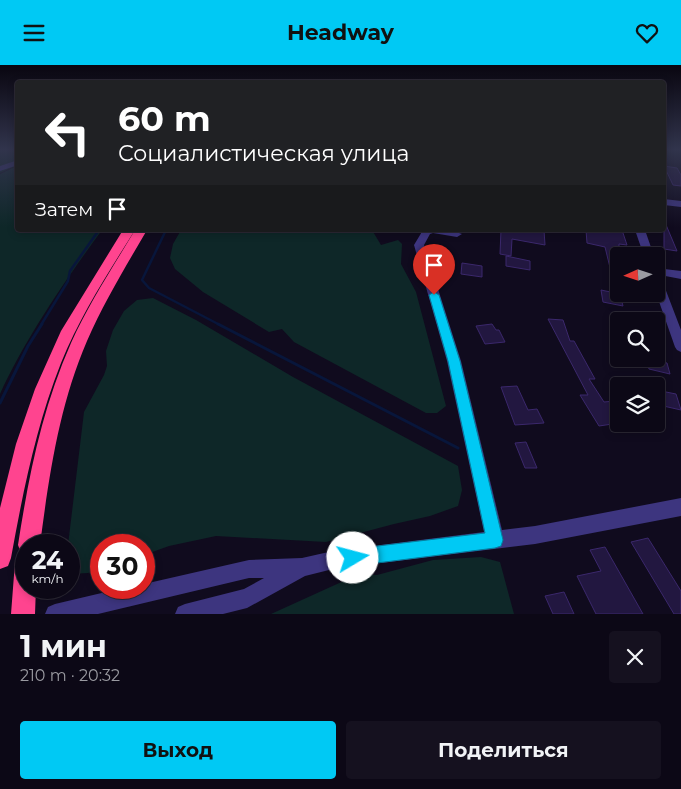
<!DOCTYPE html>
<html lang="ru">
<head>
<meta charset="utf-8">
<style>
  :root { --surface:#0c0816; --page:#15111f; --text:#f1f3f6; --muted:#9a9aa1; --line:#2c2935; --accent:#00c9f4 }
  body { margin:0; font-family:Montserrat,sans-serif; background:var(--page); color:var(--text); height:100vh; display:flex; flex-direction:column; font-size:19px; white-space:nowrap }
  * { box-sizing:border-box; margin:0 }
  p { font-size:16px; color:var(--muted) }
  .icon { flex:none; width:28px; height:28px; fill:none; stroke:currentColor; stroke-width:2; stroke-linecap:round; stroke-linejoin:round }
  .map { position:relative; height:549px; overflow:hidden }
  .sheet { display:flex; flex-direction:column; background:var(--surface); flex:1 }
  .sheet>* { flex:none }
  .hud { position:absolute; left:15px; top:15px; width:651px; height:152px; border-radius:5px; box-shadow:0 2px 8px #0003,0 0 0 1px var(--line); background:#202124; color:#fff; overflow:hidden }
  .needle { width:32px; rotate:267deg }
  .fabs { position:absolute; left:610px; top:182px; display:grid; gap:10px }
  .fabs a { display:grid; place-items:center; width:55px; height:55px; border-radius:5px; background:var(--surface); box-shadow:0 2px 8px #0003,0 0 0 1px var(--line); font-size:25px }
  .speed { position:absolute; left:15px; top:469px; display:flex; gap:10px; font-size:25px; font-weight:700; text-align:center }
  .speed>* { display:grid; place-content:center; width:65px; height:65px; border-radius:50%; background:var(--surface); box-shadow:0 2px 8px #0003,0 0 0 1px var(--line); line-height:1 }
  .speed small { font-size:12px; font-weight:400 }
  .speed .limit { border:8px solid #d22; background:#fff; color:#111 }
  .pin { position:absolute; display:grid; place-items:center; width:42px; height:42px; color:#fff; margin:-51px -21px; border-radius:50% 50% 50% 0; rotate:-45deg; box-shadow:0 0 5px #0007 }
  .pin .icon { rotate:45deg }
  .me { position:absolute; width:55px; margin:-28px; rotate:82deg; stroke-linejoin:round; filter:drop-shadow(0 0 4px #0008) }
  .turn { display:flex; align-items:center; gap:18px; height:105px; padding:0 20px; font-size:22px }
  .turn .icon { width:65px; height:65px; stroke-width:2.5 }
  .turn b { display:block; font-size:35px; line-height:42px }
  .then { display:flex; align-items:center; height:48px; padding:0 20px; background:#0003; gap:10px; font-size:19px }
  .round { display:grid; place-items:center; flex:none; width:52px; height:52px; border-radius:5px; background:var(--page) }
  .headline { display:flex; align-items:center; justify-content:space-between; height:85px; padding:0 20px }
  h1 { font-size:30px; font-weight:700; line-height:38px }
  .cta { display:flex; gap:10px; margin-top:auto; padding:10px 20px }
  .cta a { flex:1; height:58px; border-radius:5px; background:var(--accent); color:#111; font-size:20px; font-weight:700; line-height:58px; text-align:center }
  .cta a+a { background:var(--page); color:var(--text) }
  header { display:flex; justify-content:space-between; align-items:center; height:65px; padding:0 20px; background:var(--accent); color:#111; font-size:22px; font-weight:700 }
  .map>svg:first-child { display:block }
  .green { fill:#0e2728 }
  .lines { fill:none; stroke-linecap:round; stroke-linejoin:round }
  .stream-far1 { stroke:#08163b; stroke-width:2.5 }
  .stream { stroke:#08163b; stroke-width:3 }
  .building { fill:#221740; stroke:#3b286c }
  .minor { fill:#3d357f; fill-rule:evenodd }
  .highway { fill:#ff448f; fill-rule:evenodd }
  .route { fill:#00c9f4; stroke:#00839f }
</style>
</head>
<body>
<header><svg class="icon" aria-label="menu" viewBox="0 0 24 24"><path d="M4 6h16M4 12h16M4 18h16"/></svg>Headway<svg class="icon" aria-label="heart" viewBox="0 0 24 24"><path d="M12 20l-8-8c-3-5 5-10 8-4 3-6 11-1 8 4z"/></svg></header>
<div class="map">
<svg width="681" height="549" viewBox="0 0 681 549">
  <rect width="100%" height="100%" fill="#100b1e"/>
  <g class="green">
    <polygon points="0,85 17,85 17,100 0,108"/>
    <path d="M17 101 18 165H102C66 214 25 274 0 329V109Z"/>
    <polygon points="181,165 372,165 381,180 398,175 402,179 401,199 416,227 446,341 437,348 426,348 294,277 282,264 269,267 203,227 175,204 170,193 173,179"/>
    <polygon points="153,233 196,255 293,312 458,401 462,425 458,441 430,451 394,459 326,477 216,471 169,481 144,490 144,480 101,480 101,504 88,508 69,509 68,480 84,347 104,310 107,301 106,286 113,265 124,246 137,235"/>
    <polygon points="481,492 500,497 514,549 271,549 359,509 377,510 433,495"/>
  </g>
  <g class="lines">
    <g class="stream-far1">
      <polyline points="166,165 142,215 149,223 220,260"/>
      <polyline points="41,260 68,216 70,206 99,165"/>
    </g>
    <g class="stream">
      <polyline points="218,259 458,383"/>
      <polyline points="0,338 28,281 42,259"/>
    </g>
  </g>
  <g class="building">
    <polygon points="664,101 677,103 681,110 681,121 673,120"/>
    <polygon points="664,155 677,186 664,184"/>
    <polygon points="501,165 544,165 545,180 512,174 511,191 500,189"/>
    <polygon points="586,165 622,165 627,180 619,179 619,223 615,223 605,182 587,178"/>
    <polygon points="506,191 530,196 530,205 506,201"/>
    <polygon points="462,198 482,201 482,212 461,209"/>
    <polygon points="601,225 620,229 623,241 603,237"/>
    <polygon points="548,254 563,255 570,276 574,276 595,314 589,314 604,337 615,336 619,341 619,358 599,361 580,330 588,330"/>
    <polygon points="492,259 496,265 499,265 505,277 485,279 476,261"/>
    <polygon points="646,294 667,298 670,309 649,304"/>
    <polygon points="517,321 528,345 537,344 544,358 515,360 501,322"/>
    <polygon points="656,325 676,329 681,345 659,340"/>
    <polygon points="526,377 537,403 525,403 515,378"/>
    <polygon points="648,473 681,526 681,549 674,549 631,477"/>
    <polygon points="605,482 643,549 596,549 577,511 601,506 590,485"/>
    <polygon points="564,527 574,549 553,549 545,531"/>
  </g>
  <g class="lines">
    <g class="minor">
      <polygon points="18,95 18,100 0,106 0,101"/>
      <polygon points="664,134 681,136 681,142 664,140"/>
      <polygon points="423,165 450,165 462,169 457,172 433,168 430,169 424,180 461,296 502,465 535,461 681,433 681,451 535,479 333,504 305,511 247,543 223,549 175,549 178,542 185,539 244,524 264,513 249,513 98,549 45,549 48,542 55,539 127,522 144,522 144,519 249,495 302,493 333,486 484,467 447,296 414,180"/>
      <polygon points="635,165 645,165 654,191 644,191"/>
      <polygon points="656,203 681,206 681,214 660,210 681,265 681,287 677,285 675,282 656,228"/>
    </g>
    <g class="highway">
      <path d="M123 165H135C108 208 80 251 61 298 36 361 23 427 11 493L8 501 0 504V443L16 379 35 324 61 266Z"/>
      <path d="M135 165H147C126 201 104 237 87 276 59 341 49 411 40 480H26V522H36L35 549H11L15 497 18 489 21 488 18 480C29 409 42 344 71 278 89 238 113 202 135 165Z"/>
    </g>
  </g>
  <linearGradient id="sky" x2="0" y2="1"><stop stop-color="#090610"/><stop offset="0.52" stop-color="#31344c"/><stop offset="1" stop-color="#31344c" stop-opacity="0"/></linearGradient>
  <rect width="681" height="162" fill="url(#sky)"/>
  <polygon class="route" points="434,227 439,230 460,296 503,475 501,481 495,483 353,501 347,499 344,493 347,487 353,484 485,468 448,296 429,230"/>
</svg>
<div class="fabs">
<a><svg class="needle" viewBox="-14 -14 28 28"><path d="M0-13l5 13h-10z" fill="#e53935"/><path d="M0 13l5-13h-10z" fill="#9a9aa1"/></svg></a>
<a><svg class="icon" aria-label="search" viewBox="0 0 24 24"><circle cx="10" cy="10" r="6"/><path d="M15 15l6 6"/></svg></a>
<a><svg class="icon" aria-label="layers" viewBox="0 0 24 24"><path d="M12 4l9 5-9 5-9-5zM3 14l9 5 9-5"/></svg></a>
</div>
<div class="speed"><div>24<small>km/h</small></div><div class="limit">30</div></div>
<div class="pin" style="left:434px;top:230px;background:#d93025"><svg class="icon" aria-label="arrive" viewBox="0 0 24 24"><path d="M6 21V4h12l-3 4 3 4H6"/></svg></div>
<svg class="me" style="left:353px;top:493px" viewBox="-20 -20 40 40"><circle r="19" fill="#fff"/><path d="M0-13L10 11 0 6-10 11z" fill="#00c9f4"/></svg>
<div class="hud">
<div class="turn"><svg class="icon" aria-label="left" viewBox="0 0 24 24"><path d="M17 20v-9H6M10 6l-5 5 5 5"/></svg><div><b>60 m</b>Социалистическая улица</div></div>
<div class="then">Затем<svg class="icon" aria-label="arrive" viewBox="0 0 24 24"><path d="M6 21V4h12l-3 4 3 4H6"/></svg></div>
</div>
</div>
<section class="sheet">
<div class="headline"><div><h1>1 мин</h1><p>210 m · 20:32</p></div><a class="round"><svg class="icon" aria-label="close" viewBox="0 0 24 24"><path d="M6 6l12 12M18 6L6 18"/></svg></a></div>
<div class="cta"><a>Выход</a><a>Поделиться</a></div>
</section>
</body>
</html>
